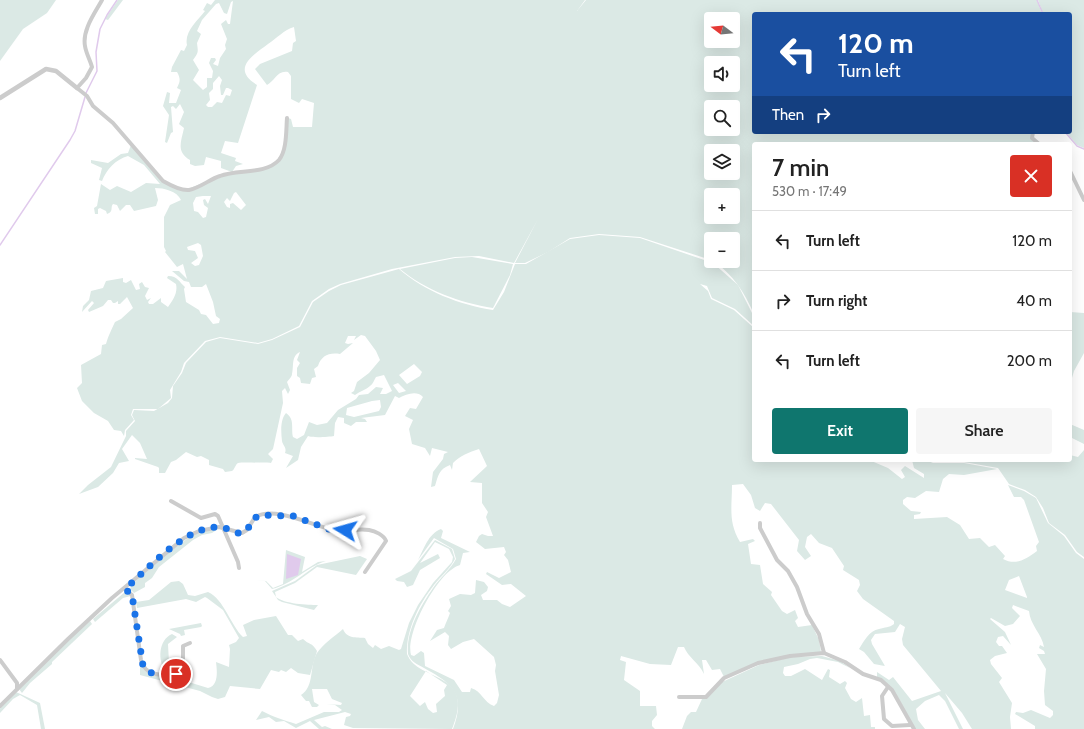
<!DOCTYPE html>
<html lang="en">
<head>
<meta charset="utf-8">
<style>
  :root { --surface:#fff; --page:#f6f6f6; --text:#222; --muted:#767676; --line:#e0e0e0; --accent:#0f766e }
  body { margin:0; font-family:Cabin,sans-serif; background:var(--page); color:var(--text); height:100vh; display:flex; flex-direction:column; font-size:15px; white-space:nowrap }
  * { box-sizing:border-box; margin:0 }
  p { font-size:13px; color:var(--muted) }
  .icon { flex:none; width:22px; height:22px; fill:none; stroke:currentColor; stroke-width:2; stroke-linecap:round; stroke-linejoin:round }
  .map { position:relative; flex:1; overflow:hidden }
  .details { position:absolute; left:752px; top:142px; width:320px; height:320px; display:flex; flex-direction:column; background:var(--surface); border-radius:4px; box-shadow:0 4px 16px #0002 }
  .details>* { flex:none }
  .banner { position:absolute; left:752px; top:12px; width:320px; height:122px; border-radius:4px; box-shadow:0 4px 16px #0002; background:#1a4fa0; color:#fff; overflow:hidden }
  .needle { width:26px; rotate:286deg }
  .buttons { position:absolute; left:704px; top:12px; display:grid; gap:8px }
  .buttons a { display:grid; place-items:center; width:36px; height:36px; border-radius:4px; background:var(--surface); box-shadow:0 4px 16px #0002; font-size:20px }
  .pin { position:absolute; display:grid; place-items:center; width:34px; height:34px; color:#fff; margin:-17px; border:2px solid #fff; border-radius:50%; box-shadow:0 1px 4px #0007 }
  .me { position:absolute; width:44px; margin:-22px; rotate:278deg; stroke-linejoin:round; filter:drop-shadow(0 0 3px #0008) }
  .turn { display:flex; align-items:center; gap:14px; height:84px; padding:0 20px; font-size:18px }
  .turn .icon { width:52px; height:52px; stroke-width:2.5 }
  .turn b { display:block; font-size:28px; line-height:34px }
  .then { display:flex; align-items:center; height:38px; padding:0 20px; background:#0003; gap:8px; font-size:15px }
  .round { display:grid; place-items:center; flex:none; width:42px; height:42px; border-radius:4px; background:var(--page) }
  .summary { display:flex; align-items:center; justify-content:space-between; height:68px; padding:0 20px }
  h1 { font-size:24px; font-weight:600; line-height:30px }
  .action { display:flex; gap:8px; margin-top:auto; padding:8px 20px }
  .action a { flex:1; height:46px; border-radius:4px; background:var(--accent); color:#fff; font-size:16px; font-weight:600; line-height:46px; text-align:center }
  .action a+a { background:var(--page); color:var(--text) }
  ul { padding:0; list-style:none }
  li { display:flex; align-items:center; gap:12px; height:60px; padding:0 20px; border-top:1px solid var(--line) }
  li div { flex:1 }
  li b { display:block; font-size:15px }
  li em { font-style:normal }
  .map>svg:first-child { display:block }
  .green { fill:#dbe9e5; fill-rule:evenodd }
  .water { fill:#e0caec }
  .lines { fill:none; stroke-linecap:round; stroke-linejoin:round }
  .stream { stroke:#e0caec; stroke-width:1.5 }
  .minor { stroke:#ccc; stroke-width:4 }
  .tertiary { stroke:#ccc; stroke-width:4.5 }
  .route { stroke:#1a73e8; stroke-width:7; stroke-dasharray:0 12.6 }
</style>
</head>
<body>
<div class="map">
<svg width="1084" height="729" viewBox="0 0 1084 729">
  <rect width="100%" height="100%" fill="#fff"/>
  <g class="green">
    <polygon points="0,0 56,0 47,13 23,29 0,61"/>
    <polygon points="118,0 123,0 108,20 105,19"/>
    <path d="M215 0H585L577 11 571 31 577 11 586 0H1037L1042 14H754V132H1032V140L1035 144H754V314C744 292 733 274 713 261H733V239H711V260L640 237 599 234 570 238 548 252 525 263H515L538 219 514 263 479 256 455 257 392 269 340 284 329 289 312 301 299 326 272 339 258 343 220 337 205 341 184 363 181 372 170 390 171 398 158 409H133L131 415 134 420 125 430 124 436 121 431 114 430 108 421 94 413 82 401 77 388 82 383 81 365 101 354 102 345 106 344C109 334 111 331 115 322L121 319 133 308 127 297 120 304H118V301L115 303H113L111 300H108L103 306 89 312 88 310 94 303 92 301 82 312 83 306 89 300 91 291 103 288 106 281 123 278V282L126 283 131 280 136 290 140 289 139 284 142 282 145 287 149 288 145 296 147 300 151 298 148 302 149 304H153L161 298V302L168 307C173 300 178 293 176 284L167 278 168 276C178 276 179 282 185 287L184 289 186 302 199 310 201 314 206 315 213 324 219 323 220 319 216 316 213 302 206 284 202 287H191L189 282 184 281 172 271H179L187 279 183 264 177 267 165 252 166 251 164 247V217L170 205 181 200C177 191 164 188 155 188L158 200 156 206 134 211 130 205H126L120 211 117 205 113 204C110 207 114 212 107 214L106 211 100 208 98 209V214H95L94 208 97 206 101 184 110 190 117 186 131 192 146 183 160 184 144 165 128 156C116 159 106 170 102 181L99 180 102 168 91 163V160L108 163 121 154 128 153 131 145 162 182 185 190 220 176 272 166 283 154 288 118 291 119 293 127H312L314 103 302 99 299 103 291 99V76L288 72C277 70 275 81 267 85L255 69 260 64 292 51 293 43 296 41 294 27C284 30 277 38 268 44 252 56 231 69 257 85L238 143 225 141 221 153 236 158 235 161 243 164 236 166 232 172 221 168V161L206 157 204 165 195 166 190 164V160C176 152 181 142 184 128L179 124 184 112 180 104 176 109 173 106 171 107 173 132 171 133 167 143 165 142 169 115 163 106 167 92 170 93 169 103H176L181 90 177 88C180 82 181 79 177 72H171L172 67 181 50 184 51 187 45C184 32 197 21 205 11L203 10 207 3 211 5ZM233 1 230 24H228L226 20 221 24 227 39 225 45 226 49 220 58 218 66 213 64 216 60 215 58H211L209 63 213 71 212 78H207V87L203 90 193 80 199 70 193 60C199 52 198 52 197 43L201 34 197 31 202 20 216 4 219 3 224 13 227 14 231 2ZM711 19H733V41H711ZM711 63H733V85H711ZM219 76 222 80 220 86 221 95H223L226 88H228L232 90 230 96 226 95 222 103 217 102 212 107H208L206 105 210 100 209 93 213 89V83ZM711 107H733V129H711ZM711 151H733V173H711ZM236 192 246 205 241 210 233 203 230 204V208L227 207 224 202 227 198 230 201 234 193ZM711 195H733V217H711ZM203 196H211L208 204 205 199 203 200 204 205 208 208 206 217 203 218 198 212 194 211 193 203 196 197ZM198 243 201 245 203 256 199 265 195 266 191 263 198 258 195 251 188 250 187 247Z"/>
    <polygon points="1038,0 1084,0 1084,148 1077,145 1066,132 1070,132 1070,14 1043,14"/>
    <path d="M599 235 640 238 713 263 738 285 754 317V326L735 309 712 298 707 286 700 284 708 291 711 299 734 310 754 328V460H869L888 468 902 479 905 477 901 470 905 466 924 478V474L914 468 912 460H926L933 463H964L997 469 964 475 949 474 943 479 939 492 926 491 915 498 907 497 903 500V504L911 511 921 512 920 514 914 515V519L947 517 960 525 969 539 980 538 989 547 995 545 1005 556 1003 559C1016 566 1026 559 1037 551L1036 546 1039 542 1024 500 1021 497H1014L1008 485 1024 491 1036 498 1048 523 1064 536 1076 553 1084 559V729H1035V726L1015 714 1016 712 1023 713 1031 710 1050 718 1053 715V711L1045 705 1044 691 1046 669 1037 654H1045L1044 651 1039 648 1040 645 1044 647C1042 634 1030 625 1029 611L1013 605 1012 608 1020 616 1013 624 1005 626 991 618 990 619 1005 632 1011 645 1003 636 998 637 996 642 999 646H1002L1007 653 995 656 990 660 991 664 1002 678 999 682 1012 703 1010 717 1011 729H972L962 713 945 693 963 729H959L945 701 939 695 925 701 916 709 918 720 925 729H915L900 701 877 677V672L889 680 893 677 912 701 941 691 903 645 902 639 905 627 900 624 895 632 875 634 871 640 872 644 885 666 874 664 864 652 859 649C864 641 869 631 879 629 885 627 889 628 894 624V621L863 599 857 591 860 585 859 580 843 570 844 566 832 548 819 543 811 534 807 537 805 547 811 556 805 560 797 551 799 540 771 504 765 503 760 511 755 508 751 495 743 484 732 485C732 507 728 522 740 542L753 539 755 541 748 544 751 564 760 565 763 584 772 592 771 595 782 611 787 614 795 610 798 618 795 621 798 627 812 625 819 640 821 652 778 658 724 677 720 669 712 670 706 660H702L704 674C699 663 688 657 684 647H678L671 665 650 664 621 656 620 660 626 662 624 680 640 691V706H656L657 715 652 721V726L655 729H453C466 694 453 684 424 668 417 664 411 662 408 654 406 631 420 607 433 588 440 578 450 570 456 559L453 549 434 538 418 560C424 549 428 534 441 529L443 531 441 538 470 552 463 553 460 565C438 571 405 633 411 655L414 656 421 651 424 653 425 666 454 680 462 692H470L471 688C482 691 483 702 494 706L497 703 499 695 495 671 496 665 494 657 474 639 463 642 451 649 448 645 449 636 445 632 430 641 437 630 444 628C446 622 448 619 450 613L448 611 451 606 449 599 460 594 471 595 475 593 476 580 484 582 488 587 487 591 481 595 483 600H497L502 604 510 607 526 596 511 584 502 585 486 574 487 572 499 578 511 572 508 560 504 555 506 552 504 547 485 549 476 542 479 536 482 534 488 536H493L486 517 488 512 482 503V483L470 482 487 466 479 449C469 452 460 456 453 463L452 470 450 465C439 469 438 476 435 486L431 487 433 472 443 459 444 454 448 452 432 448 430 456 425 448 412 444 409 429 413 420 405 416 410 408 416 409 423 397C417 390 406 394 399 398L395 396 385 415 361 418 365 419 367 422H356L351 426 344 423V418L338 417 335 423 334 436C329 437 312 438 308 436L301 447 298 460 286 468 293 456 285 453C287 447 283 446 282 441 281 432 280 420 286 413 295 419 291 428 293 437L297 439 304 435 309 422 317 425 327 423 338 410 356 399 359 395 368 394 376 387 383 388 380 394H386L392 391 384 375 376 377C374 380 373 384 370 386 366 390 360 391 355 395L351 393 354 391 357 382 369 373 380 360 376 351 365 336 361 335 354 340 356 336H348L345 343 348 344 353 343 340 354C329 352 321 356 318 366L314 369 316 377 312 378 310 384 301 383 300 378 297 376V368L300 363 297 360 300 352C291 356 294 366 292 374 292 377 289 379 287 382L290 390 288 394 285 388 282 391 283 403 273 449 268 454 273 459 271 463C266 463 242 462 238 463 235 465 235 469 232 471L225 472 223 469 209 465V460L201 456 197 457 186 452 176 460 171 462 165 473H159V468L158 467 135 459V458L147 459 140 443 132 435 122 449 129 461 119 463 113 473 98 487 79 494 88 485 111 467 126 436V431L135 421 132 415 134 410 154 411 168 403 172 398 173 386 182 373 186 363 206 342 220 338 258 344 272 340 300 327 313 302 329 291 341 285 399 269C424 291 460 305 493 310L504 292 515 264H526L570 239ZM414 364 422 372 420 376 407 384 399 375ZM398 383 406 391 399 393 393 385ZM380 400 381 407 379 411 354 417 346 415 347 408 372 401ZM1019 576 1027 597V598L1005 590 1009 580Z"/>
    <path d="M472 257 513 264 510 275 493 308C460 303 425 290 400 269L455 258Z"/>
    <polygon points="1070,312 1084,313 1084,353 1074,371 1070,385"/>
    <polygon points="1070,424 1084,430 1084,444 1070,437"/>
    <polygon points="1084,450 1084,557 1077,552 1065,535 1049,523 1043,508 1036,497 1025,490 1009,484 998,468 964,462 933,462 928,460 1070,460 1070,455 1078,457"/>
    <path d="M218 529 212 533 202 535 193 540 159 567 152 578 145 583V587L134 593 130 589C134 578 181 541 194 535 201 531 210 530 218 529Z"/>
    <path d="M435 540 452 549 455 559C450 569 441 576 434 585 419 604 406 630 407 654 418 683 477 670 452 729L353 728 344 725 346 717 350 716 351 714 345 712 314 720 322 727 325 726 332 729H319L310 721 296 728 284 721 276 722 269 717 256 720 262 711C273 717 284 720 296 724L324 712H339L342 710 335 705 326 704 341 705 342 703 332 699 327 689H312L314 702 319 705 317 707H312L309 701H306L301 695C315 686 309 666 317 653 323 644 335 636 343 629 347 639 356 637 365 638L368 644 373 648 375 645 381 649 389 646 399 650 401 649 409 623 418 605 433 583 452 562 453 557 449 549 435 542 420 563 438 554 440 558 420 570 413 585 407 587 404 582 397 581 395 579 411 571ZM426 671 447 685 444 690 445 696 436 704 437 712 433 713 428 709 425 702 420 706 410 696Z"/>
    <path d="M286 550 305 557 302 572 318 562 326 561C306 567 293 584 272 589L265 581 246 579 266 581 273 588 283 584Z"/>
    <path d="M360 556 367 559 356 575 317 567 295 583 275 592 276 597C284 604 308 605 318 605L314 610 282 602 278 600 272 591 295 581 317 565Z"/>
    <path d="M179 581 183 584 188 595 195 596 208 592C224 599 231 626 243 637L247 636 243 625 254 620 276 616 288 635H292L298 641 303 639C309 645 312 642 317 651L310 675 298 673 291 668 286 672 281 670 279 672 271 670 260 689 230 686 225 697 218 699 212 697 200 691 140 675V660L143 669 148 673 182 680 208 688C219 686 217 670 216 662L229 667 230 649 229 645 236 642 239 638 223 610 207 598 205 597 196 602 186 599 137 608 136 602 149 600 171 582Z"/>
    <polygon points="125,592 131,596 123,598 95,622 93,619"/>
    <path d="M90 621 92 624 52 662V664L30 683 22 693 19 689C43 666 65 642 90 621Z"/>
    <polygon points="201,623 202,626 201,627 184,630 185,635 181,636 180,634 169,629"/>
    <path d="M172 634 177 637 168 644 169 663 173 665H176L178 658H180L181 665 176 671H165C158 661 158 640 172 634Z"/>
    <polygon points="822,656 840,661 850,668 838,662 817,658 810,659 798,664 784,667 783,673 785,676 791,676 805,669 822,680 828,669 830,670 829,677 840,684 845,681 847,683 845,688 851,699 856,702 862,698 864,716 870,715 871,727 875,727 875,729 682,729 687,716 691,712 696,712 702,699 709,696 720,683 759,665 791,657"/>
    <polygon points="16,692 40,703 45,729 41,729 37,705 20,695 13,699 0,713 0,708"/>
  </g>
  <polygon class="water" points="287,554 301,559 298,575 286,579"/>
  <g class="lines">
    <g class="stream">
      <polyline points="1037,0 1043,14"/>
      <polyline points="86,93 97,71 96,52 100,29 107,15 117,0"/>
      <polyline points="1065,132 1077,146 1084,149"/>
      <polyline points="0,245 70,140 75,131 85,97"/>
    </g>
    <g class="minor">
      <path d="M102 0C95 13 82 30 85 46 86 53 90 60 92 67L86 78 77 88 87 96 93 106 113 123 163 181C170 185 181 191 189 190 200 188 210 179 220 176 238 169 265 175 279 160 287 150 286 131 287 118"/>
      <polyline points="1033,132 1032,138 1039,144"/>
      <polyline points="1070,171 1084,200"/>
      <polyline points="171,501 201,518 215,514 218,516 238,562 239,568"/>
      <polyline points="760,523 760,528 777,560 788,571 797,587 807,614 819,634 824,653"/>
      <path d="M125 589 132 595 141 660C144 676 165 677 178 673L183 663V646L190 643"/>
      <polyline points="0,660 17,683 17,689"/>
      <polyline points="888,687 882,696 884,719 892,726 910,725"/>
      <polyline points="679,697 706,697 724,678 758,663 790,656 824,653 845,662 863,674 881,680 892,690 914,729"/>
      <path d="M0 706 68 639 112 598 184 538 199 531 219 527 242 533 247 530 255 517C276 505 314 527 335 530 346 532 358 528 369 530 375 531 384 535 386 541L365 572"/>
    </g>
    <polyline class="tertiary" points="0,98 46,69 56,71 77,88"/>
  </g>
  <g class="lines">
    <path class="route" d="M176 674H153L143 666 132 595 125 589C149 568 184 527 219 527 227 527 234 534 242 533 251 529 251 518 260 515L293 516 329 529 345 530"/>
  </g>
</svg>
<div class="buttons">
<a><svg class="needle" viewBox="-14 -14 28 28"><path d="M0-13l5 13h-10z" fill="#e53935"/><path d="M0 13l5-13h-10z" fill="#767676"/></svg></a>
<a><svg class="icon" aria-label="sound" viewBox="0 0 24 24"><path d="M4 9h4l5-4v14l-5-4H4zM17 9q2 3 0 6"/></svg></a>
<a><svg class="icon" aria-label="search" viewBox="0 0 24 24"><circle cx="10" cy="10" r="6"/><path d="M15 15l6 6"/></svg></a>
<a><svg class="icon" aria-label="layers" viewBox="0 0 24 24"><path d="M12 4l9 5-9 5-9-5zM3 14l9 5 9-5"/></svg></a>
<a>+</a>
<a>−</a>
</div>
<div class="pin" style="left:176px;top:674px;background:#d93025"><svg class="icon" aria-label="arrive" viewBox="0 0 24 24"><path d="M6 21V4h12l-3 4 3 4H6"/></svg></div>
<svg class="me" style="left:345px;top:530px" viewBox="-20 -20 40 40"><path d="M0-17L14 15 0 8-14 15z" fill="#1a73e8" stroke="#fff" stroke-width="4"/></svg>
<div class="banner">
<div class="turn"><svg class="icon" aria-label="left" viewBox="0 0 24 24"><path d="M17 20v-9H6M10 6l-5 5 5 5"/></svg><div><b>120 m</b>Turn left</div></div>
<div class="then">Then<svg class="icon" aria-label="right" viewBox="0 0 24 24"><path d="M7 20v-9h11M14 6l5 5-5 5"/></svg></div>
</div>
<section class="details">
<div class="summary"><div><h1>7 min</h1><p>530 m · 17:49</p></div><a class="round" style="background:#d93025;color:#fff"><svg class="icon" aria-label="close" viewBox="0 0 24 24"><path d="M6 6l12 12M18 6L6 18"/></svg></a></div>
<ul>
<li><svg class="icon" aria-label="left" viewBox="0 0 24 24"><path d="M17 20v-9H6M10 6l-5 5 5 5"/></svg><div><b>Turn left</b></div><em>120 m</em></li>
<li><svg class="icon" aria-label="right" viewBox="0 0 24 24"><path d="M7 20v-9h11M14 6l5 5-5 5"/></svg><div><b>Turn right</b></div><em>40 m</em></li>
<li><svg class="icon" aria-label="left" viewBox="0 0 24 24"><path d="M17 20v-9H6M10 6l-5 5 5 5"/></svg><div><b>Turn left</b></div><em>200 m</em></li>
</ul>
<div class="action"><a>Exit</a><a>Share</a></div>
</section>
</div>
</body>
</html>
